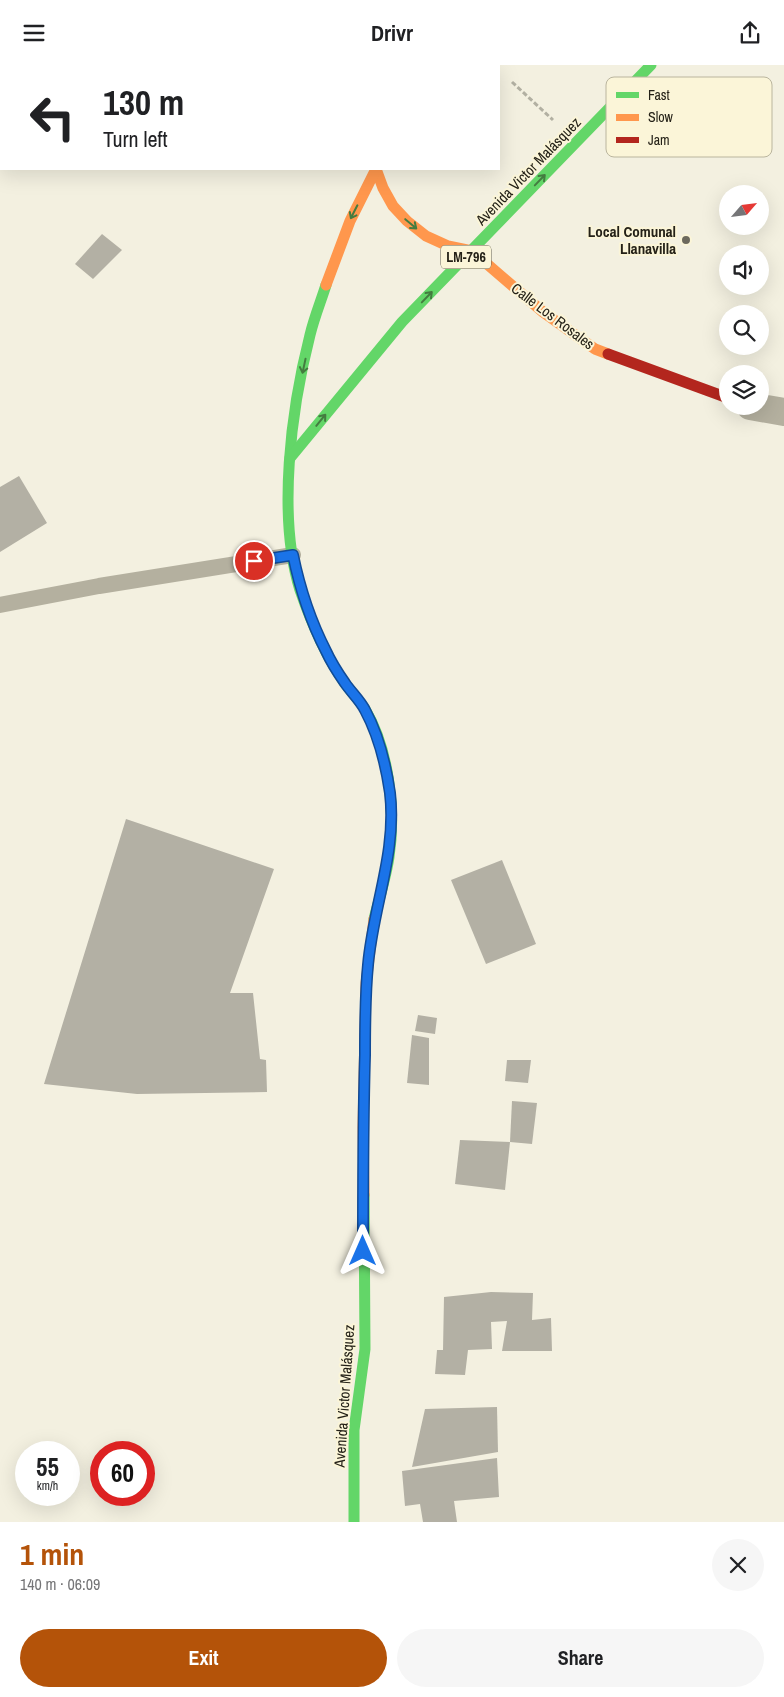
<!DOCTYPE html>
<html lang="en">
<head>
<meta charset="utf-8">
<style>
  :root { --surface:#fff; --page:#f6f6f6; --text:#202124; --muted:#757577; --accent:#b45309 }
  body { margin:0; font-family:"Archivo Narrow",sans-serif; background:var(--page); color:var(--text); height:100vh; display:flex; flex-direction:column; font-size:19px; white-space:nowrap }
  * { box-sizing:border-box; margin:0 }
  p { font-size:16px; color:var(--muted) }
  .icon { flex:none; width:28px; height:28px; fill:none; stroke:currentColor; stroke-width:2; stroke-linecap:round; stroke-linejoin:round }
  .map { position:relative; height:1457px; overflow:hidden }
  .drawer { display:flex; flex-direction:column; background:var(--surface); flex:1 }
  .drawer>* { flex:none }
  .banner { position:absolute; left:0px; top:0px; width:500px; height:105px; box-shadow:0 5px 20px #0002; background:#fff; color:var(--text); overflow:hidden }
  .needle { width:32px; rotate:62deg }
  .controls { position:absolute; left:719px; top:120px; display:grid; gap:10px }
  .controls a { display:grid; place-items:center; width:50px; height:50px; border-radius:50%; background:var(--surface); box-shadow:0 5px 20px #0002; font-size:25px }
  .speed { position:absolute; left:15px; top:1376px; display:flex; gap:10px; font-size:25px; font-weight:700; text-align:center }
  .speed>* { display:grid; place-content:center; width:65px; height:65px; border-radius:50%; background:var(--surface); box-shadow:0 5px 20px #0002; line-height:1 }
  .speed small { font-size:12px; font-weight:400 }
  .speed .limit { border:8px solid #d22; background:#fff; color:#111 }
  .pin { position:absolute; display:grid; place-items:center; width:42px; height:42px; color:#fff; margin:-21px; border:2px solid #fff; border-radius:50%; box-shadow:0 1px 5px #0007 }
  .me { position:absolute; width:55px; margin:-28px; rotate:0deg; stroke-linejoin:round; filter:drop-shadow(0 0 4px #0008) }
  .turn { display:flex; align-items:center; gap:18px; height:105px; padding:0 20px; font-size:22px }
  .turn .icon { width:65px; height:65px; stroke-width:2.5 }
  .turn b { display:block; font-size:35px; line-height:42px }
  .round { display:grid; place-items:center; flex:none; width:52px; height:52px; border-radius:26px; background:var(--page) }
  .headline { display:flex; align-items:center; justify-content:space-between; height:85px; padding:0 20px }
  h1 { font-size:30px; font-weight:700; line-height:38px; color:var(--accent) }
  .action { display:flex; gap:10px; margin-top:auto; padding:10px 20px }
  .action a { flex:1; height:58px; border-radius:30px; background:var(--accent); color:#fff; font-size:20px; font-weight:700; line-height:58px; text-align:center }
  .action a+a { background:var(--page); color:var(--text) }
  header { display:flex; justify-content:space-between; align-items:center; height:65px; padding:0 20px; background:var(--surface); font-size:22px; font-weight:700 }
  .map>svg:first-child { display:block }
  .building { fill:#b3b0a4 }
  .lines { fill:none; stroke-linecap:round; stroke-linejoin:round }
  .path { stroke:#b2b0a2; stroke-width:3; stroke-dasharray:5 2.5; stroke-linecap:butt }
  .lane { stroke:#b4b09f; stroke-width:16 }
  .street { stroke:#b4b09f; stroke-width:28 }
  .fast { stroke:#63d668; stroke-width:11 }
  .slow { stroke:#ff974d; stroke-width:11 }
  .jam { stroke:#b3261e; stroke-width:11 }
  .oneway { stroke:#447c40 }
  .route-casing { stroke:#114b97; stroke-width:12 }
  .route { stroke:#1a73e8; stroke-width:9 }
  .poi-dot { fill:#6c695d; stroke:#fbf5d8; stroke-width:2 }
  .labels { text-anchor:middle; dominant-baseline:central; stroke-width:4; stroke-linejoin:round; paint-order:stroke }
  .shield { fill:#fbf5d8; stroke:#646151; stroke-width:1 }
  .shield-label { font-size:14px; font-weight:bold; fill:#242117 }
  .street-label { font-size:15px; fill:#242117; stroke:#fbf5d8 }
  .poi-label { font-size:15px; font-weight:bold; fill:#242117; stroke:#fbf5d8; text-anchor:end }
  .key { fill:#fbf5d8; stroke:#bab59e; stroke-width:1 }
  .key-label { font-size:14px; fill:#242117 }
</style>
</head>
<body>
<header><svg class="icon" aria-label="menu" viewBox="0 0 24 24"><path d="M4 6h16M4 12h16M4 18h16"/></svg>Drivr<svg class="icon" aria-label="share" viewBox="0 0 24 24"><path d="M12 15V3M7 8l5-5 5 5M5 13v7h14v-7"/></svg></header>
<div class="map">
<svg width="784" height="1457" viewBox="0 0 784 1457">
  <rect width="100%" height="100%" fill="#f3f0e0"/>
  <g class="building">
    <polygon points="102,169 122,185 93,214 75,199"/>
    <polygon points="19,411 47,458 0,487 0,422"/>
    <polygon points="126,754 274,804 230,928 253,928 260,994 266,995 267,1027 137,1029 44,1019"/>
    <polygon points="502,795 536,879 486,899 451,815"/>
    <polygon points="418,950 437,953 435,969 415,966"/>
    <polygon points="412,970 429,973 429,1020 407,1018"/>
    <polygon points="507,995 531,995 528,1018 505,1016"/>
    <polygon points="512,1036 537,1038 532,1079 510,1077"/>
    <polygon points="460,1075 510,1077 505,1125 455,1119"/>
    <polygon points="491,1227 533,1228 532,1255 551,1253 552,1286 502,1286 507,1256 491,1257 492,1284 468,1285 465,1310 435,1309 437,1285 443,1285 444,1232"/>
    <polygon points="497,1342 498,1387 412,1402 425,1344"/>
    <polygon points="497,1393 499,1432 454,1436 457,1457 423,1457 420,1439 405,1441 402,1406"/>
  </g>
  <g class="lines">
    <polyline class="path" points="512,17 553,55"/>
    <polyline class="lane" points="0,540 99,521 293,490"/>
    <g class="street">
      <polyline points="3,0 4,1"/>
      <polyline points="67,1 69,0"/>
      <polyline points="750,341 784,347"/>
    </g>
    <g class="fast">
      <polyline points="482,1 483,0"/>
      <path d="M326 220C321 236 314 253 310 270 291 344 277 452 300 525 311 557 325 590 344 617 351 627 359 635 365 644 389 684 396 746 389 792 386 813 379 834 374 854"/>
      <polyline points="290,393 402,257 651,0"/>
      <polyline points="354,1457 354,1365 365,1284 364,1130"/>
    </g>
    <g class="slow">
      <polyline points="376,104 383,123 393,141 407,156 426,171 448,181 472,186 543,247 595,284 608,289"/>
      <polyline points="326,220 350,156 376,104"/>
      <polyline points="364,1130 363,1062 366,918 374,854"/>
    </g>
    <polyline class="jam" points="608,289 728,333"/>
  </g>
  <defs><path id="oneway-shaft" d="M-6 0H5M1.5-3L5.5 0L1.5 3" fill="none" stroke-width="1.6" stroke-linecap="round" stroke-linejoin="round" transform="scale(1.25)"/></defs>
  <g class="oneway">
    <use href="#oneway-shaft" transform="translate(540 115) rotate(-46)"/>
    <use href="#oneway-shaft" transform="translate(354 147) rotate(117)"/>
    <use href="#oneway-shaft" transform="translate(411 159) rotate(40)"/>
    <use href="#oneway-shaft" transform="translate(427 232) rotate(-46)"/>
    <use href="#oneway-shaft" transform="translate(304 301) rotate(102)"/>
    <use href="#oneway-shaft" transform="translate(321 355) rotate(-51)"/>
  </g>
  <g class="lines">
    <g class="route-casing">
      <path id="route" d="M254 496 293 490C300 524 310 555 326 586 331 597 338 608 345 618 351 627 360 635 365 645 379 671 386 700 390 728 397 787 373 842 368 900 365 930 365 960 365 990 363 1055 363 1121 363 1186"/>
    </g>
    <use href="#route" class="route"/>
  </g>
  <circle class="poi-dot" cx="686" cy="175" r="5"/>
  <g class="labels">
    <rect class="shield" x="441" y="180.5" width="50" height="23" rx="4"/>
    <g class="shield-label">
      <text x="466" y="192">LM-796</text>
    </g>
    <g class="street-label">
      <text transform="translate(528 106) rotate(-46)">Avenida Victor Malásquez</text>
      <text transform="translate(553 251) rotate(37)">Calle Los Rosales</text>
      <text transform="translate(344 1331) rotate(-86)">Avenida Victor Malásquez</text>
    </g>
    <g class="poi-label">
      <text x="676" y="166">Local Comunal<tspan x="676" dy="17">Llanavilla</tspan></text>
    </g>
  </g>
  <rect x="606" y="12" width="166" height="80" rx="8" class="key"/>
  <rect x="616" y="27" width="23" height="6" fill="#63d668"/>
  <rect x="616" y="49" width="23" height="7" fill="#ff974d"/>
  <rect x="616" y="72" width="23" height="6" fill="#b3261e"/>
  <g class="key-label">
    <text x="648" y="35">Fast</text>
    <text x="648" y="57">Slow</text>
    <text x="648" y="80">Jam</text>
  </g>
</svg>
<div class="controls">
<a><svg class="needle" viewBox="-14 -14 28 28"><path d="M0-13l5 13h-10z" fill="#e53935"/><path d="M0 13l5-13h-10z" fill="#757577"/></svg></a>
<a><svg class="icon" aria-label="sound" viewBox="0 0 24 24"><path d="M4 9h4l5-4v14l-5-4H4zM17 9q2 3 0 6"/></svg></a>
<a><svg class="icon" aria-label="search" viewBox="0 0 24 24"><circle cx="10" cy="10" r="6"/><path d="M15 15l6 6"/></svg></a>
<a><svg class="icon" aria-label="layers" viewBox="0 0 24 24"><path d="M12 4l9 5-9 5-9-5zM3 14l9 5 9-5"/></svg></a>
</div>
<div class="speed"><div>55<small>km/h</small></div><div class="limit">60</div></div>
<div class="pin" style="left:254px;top:496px;background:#d93025"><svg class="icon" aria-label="arrive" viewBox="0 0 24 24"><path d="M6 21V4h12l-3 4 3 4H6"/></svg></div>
<svg class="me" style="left:363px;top:1186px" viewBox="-20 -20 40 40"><path d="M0-17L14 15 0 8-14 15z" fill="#1a73e8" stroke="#fff" stroke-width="4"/></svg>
<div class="banner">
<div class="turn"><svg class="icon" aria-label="left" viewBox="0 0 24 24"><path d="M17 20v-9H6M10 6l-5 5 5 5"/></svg><div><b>130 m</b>Turn left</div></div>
</div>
</div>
<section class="drawer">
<div class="headline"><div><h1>1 min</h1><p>140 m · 06:09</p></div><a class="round"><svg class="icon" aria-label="close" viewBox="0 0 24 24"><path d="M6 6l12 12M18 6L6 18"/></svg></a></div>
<div class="action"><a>Exit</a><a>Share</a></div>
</section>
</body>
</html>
